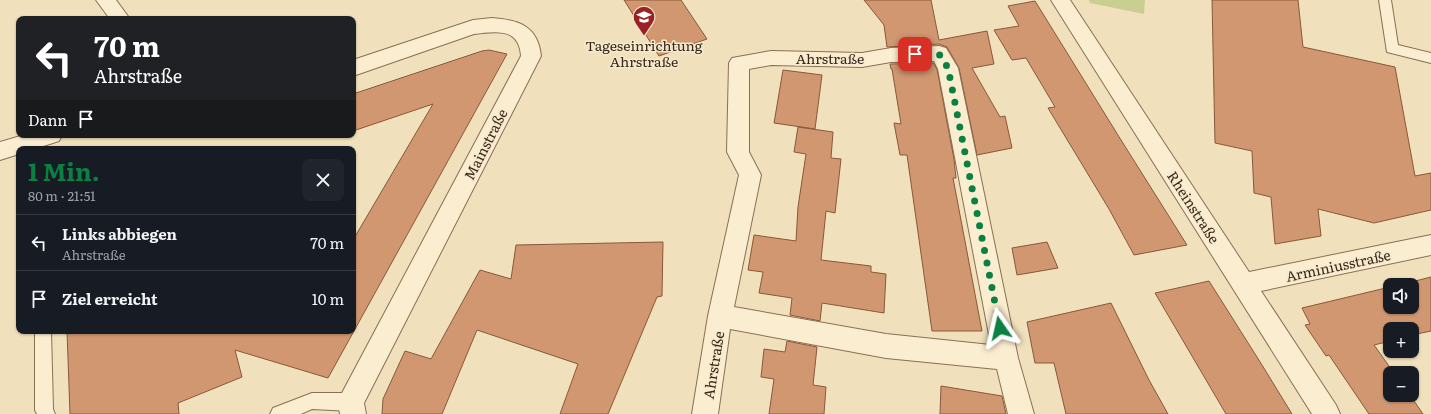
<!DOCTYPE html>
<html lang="de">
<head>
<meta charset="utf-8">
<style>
  :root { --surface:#171b24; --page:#20242c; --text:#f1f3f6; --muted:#9ea1a6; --line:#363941; --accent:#0b8043 }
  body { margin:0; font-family:Literata,serif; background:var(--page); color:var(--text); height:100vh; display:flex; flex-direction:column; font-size:15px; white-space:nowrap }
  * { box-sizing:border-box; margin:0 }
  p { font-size:13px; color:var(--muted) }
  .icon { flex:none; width:22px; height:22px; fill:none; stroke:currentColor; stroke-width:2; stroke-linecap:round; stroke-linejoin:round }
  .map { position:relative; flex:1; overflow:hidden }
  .sheet { position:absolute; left:16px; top:146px; width:340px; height:188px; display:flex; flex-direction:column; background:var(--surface); border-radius:8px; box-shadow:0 1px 3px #0004 }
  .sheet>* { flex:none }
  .banner { position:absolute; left:16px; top:16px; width:340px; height:122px; border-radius:8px; box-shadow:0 1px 3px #0004; background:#202124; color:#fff; overflow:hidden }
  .fabs { position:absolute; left:1383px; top:278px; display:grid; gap:8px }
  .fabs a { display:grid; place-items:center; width:36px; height:36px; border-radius:8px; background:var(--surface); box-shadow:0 1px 3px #0004; font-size:20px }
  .pin { position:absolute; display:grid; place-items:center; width:34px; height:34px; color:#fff; margin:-17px; border-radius:8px; box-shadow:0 2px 6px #0006 }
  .me { position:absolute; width:44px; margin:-22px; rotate:349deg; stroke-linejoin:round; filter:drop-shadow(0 0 3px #0008) }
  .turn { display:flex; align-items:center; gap:14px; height:84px; padding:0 12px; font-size:18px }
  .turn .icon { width:52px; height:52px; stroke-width:2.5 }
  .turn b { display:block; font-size:28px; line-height:34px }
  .then { display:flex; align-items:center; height:38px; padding:0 12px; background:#0003; gap:8px; font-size:15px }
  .round { display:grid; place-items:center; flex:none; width:42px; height:42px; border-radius:8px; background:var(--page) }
  .headline { display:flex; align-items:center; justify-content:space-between; height:68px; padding:0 12px }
  h1 { font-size:24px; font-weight:700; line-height:30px; color:var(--accent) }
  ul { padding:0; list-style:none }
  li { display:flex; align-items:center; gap:12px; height:56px; padding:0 12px; border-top:1px solid var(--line) }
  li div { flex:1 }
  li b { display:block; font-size:15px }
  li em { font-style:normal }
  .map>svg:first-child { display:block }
  .green { fill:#c8cf90 }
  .building { fill:#d19770; stroke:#895839 }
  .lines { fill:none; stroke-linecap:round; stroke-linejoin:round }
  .service-casing { stroke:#897055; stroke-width:2 }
  .minor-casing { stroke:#897055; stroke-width:2 }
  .service { fill:#fbedd0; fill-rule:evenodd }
  .minor { fill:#fbedd0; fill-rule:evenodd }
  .route { stroke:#0b8043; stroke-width:7; stroke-dasharray:0 12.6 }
  .labels { text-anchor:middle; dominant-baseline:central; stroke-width:3; stroke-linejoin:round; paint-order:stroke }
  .poi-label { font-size:14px; fill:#37281b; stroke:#f7eacc }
  .street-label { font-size:14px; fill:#37281b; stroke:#f7eacc }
</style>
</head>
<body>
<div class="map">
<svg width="1431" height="414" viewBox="0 0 1431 414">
  <rect width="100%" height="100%" fill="#f0e0bc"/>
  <polygon class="green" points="1089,0 1145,0 1144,14 1090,3"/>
  <g class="building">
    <polygon points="624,0 681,0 707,39 659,56"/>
    <polygon points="864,0 931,0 939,40 987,31 994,64 972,68 1000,117 1005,116 1012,148 977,155 959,68 947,47 939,44 887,47 884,25"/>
    <polygon points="1212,0 1298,0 1303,47 1395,67 1415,176 1431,173 1431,210 1374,223 1318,209 1321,236 1275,244 1271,197 1254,193 1252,151 1215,143"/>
    <polygon points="1035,1 1121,140 1187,245 1134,255 1109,209 1048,108 1055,107 1026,58 1012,60 994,30 1019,26 1008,6"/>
    <polygon points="489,50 507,54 328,378 235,350 242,377 178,403 179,414 70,414 67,331 353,331 353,240 433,104 353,131 353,94 482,51"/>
    <polygon points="933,63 937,69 954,159 956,178 953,178 982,331 932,331 907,155 900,155 894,123 901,124 892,69 891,69 890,64"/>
    <polygon points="783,70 822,75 815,129 774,123"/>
    <polygon points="798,127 833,132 831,158 841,159 835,213 826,211 821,260 871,266 871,272 886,274 884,313 822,303 820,321 790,315 792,298 759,293 763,272 748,270 754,235 796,241 798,207 806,154 794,152"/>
    <polygon points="663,242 662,296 657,297 608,414 560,414 578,364 477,330 442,414 382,414 383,399 405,351 431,359 480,270 511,279 516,245"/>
    <polygon points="1047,242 1058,268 1017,275 1012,248"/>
    <polygon points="1431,277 1431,331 1412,335 1412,329 1390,329 1390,341 1374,345 1394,373 1390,373 1390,395 1410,395 1423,414 1369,414 1329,355 1326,356 1305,325 1310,324 1302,308 1390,287 1390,307 1412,307 1412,285 1399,285"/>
    <polygon points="1209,281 1262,365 1292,414 1226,414 1155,293"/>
    <polygon points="1111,303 1149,380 1168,414 1066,414 1054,363 1035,363 1027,322"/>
    <polygon points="787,341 817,347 813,385 826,387 824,414 769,414 774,379 761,377 764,349 785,352"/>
    <polygon points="941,386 1002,396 1006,414 940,414"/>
  </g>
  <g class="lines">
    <g class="service-casing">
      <g id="service">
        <polygon points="1379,0 1391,0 1398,45 1431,53 1431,63 1387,52"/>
        <polygon points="35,331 51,331 53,409 55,414 37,414 35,410"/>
        <polygon points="312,393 351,393 357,396 360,402 357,408 351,411 312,409 301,414 270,414 273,408"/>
      </g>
    </g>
    <g class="minor-casing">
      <g id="minor">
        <polygon points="96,0 116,0 130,19 110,19"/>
        <polygon points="1051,0 1070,0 1249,272 1431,235 1431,255 1261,291 1336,405 1340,414 1312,414"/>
        <path d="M492 18C519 20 538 26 541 56L364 403 366 414H340L338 402 342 393 521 56C519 28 497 31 474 34L353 76V60L473 20Z"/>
        <path d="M939 46 946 48 958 68 1018 358 1034 414H1008L997 369 886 358 730 329 718 414H692L708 316 739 175 727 152 729 63 732 58 771 51 862 53 891 48ZM934 61 938 69 991 345 886 334 734 307 761 175 749 152V69L771 65 862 67 891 62Z"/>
        <polygon points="24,135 62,135 59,141 34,149 19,149 19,154 0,160 0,142"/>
      </g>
    </g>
    <use href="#service" class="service"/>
    <use href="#minor" class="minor"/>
  </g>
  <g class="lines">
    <polyline class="route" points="915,54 939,54 948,68 1000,328"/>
  </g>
  <defs>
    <g id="school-pin" transform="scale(1.15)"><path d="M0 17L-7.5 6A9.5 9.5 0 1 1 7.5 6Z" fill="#9b2124" stroke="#f7eacc"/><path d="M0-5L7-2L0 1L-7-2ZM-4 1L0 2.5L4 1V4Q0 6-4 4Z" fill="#fff"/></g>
  </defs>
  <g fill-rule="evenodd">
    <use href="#school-pin" x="644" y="17"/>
  </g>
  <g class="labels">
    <g class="poi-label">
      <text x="644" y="45">Tageseinrichtung<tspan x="644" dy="16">Ahrstraße</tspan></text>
    </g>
    <g class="street-label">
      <text x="830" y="58">Ahrstraße</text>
      <text transform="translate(485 144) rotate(-63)">Mainstraße</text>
      <text transform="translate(1194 207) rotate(57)">Rheinstraße</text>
      <text transform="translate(1338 265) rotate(-12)">Arminiusstraße</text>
      <text transform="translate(713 365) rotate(-81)">Ahrstraße</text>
    </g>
  </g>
</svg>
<div class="fabs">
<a><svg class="icon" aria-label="sound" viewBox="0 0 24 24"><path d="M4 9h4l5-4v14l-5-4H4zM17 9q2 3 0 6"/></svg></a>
<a>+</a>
<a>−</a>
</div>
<div class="pin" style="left:915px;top:54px;background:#d93025"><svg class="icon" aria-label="arrive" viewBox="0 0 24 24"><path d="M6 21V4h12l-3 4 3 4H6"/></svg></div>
<svg class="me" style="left:1000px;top:328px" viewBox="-20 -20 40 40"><path d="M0-17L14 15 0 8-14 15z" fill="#0b8043" stroke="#fff" stroke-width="4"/></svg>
<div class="banner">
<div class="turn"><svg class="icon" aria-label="left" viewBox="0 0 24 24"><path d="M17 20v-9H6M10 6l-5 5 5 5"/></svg><div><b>70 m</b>Ahrstraße</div></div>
<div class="then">Dann<svg class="icon" aria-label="arrive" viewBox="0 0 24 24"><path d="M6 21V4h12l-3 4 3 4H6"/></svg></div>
</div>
<section class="sheet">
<div class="headline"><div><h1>1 Min.</h1><p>80 m · 21:51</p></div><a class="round"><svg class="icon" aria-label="close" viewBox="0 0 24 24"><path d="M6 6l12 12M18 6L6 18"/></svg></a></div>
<ul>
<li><svg class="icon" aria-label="left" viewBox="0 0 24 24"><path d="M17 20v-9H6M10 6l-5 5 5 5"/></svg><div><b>Links abbiegen</b><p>Ahrstraße</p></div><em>70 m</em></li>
<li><svg class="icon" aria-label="arrive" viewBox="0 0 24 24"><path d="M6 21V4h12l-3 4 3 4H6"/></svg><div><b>Ziel erreicht</b></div><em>10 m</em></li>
</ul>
</section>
</div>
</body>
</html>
